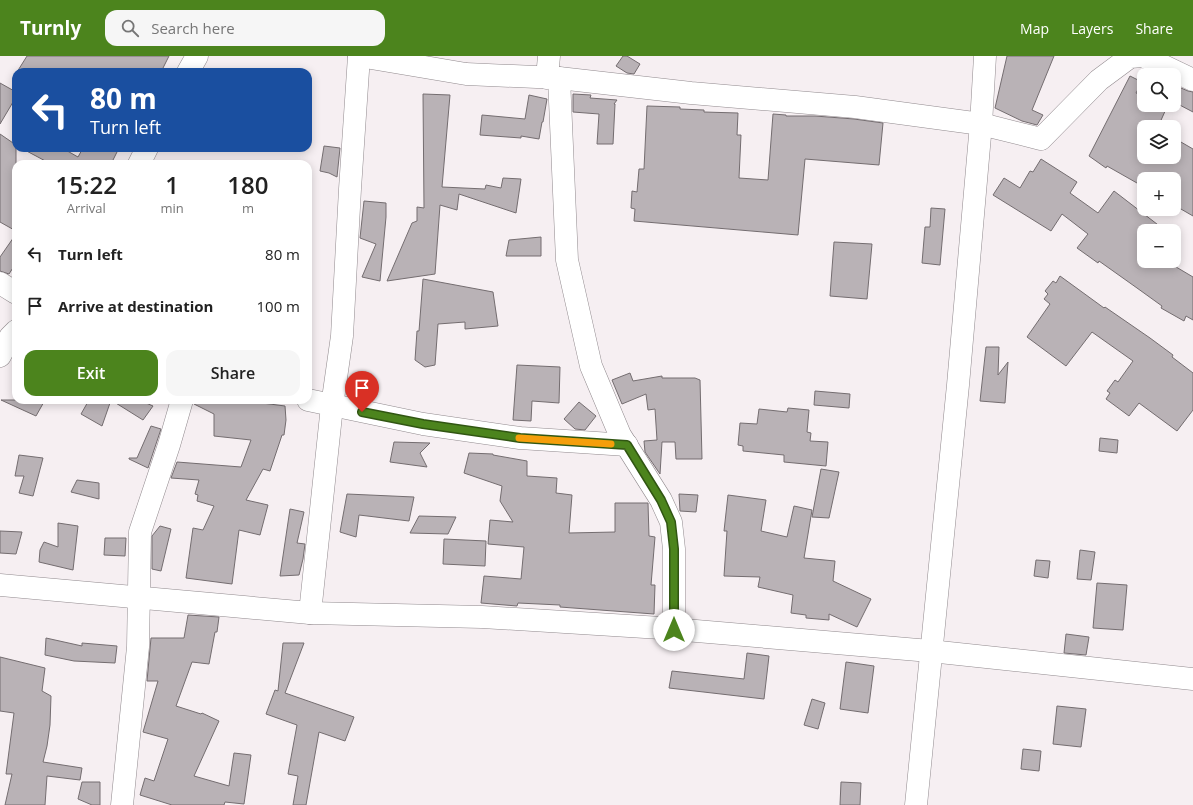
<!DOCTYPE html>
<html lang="en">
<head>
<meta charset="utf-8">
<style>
  :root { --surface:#fff; --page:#f6f6f6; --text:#222; --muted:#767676; --accent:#4c841d }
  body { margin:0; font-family:"Open Sans",sans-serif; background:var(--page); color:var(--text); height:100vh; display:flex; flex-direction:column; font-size:15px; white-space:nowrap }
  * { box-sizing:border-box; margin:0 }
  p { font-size:13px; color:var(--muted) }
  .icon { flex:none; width:22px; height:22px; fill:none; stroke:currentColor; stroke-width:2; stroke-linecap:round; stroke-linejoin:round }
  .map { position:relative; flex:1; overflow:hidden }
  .details { position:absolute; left:12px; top:104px; width:300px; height:244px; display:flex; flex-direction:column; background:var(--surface); border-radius:12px; box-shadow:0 2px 10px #0003 }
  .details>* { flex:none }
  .banner { position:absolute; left:12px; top:12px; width:300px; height:84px; border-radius:12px; box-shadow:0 2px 10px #0003; background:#1a4fa0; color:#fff; overflow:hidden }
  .buttons { position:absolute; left:1137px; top:12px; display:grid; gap:8px }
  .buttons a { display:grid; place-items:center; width:44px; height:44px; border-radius:8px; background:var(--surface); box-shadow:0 2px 10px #0003; font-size:20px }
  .pin { position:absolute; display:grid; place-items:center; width:34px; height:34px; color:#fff; margin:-41px -17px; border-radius:50% 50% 50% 0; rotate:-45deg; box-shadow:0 0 4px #0007 }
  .pin .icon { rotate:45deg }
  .me { position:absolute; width:44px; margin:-22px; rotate:0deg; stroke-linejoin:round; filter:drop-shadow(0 0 3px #0008) }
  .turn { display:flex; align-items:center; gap:14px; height:84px; padding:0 12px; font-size:18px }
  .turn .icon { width:52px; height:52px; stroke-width:2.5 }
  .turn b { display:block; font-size:28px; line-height:34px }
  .eta { display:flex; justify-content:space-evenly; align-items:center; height:68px; text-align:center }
  .eta b { font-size:24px; font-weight:600; line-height:28px }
  .button { display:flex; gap:8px; margin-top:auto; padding:8px 12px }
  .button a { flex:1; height:46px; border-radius:12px; background:var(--accent); color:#fff; font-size:16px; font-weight:600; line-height:46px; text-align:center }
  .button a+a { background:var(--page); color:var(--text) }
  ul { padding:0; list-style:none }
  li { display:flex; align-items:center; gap:12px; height:52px; padding:0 12px }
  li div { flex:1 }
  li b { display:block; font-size:15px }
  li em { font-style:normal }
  header { display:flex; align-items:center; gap:24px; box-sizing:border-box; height:56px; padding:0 20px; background:var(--accent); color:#fff }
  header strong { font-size:19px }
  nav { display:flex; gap:22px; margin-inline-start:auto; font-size:14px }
  .search { width:280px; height:36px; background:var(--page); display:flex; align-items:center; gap:10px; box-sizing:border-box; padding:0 14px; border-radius:12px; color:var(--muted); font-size:15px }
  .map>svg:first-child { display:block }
  .building { fill:#b9b2b6; stroke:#746d70 }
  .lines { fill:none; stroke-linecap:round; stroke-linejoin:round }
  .minor-casing { stroke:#918a8e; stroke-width:23 }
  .minor { stroke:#fff; stroke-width:22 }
  .route-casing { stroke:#315613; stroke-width:10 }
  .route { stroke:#4c841d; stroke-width:7 }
  .slow { stroke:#f59e0b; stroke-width:7 }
</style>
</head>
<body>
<header>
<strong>Turnly</strong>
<div class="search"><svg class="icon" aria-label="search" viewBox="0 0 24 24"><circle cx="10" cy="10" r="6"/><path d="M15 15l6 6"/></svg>Search here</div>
<nav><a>Map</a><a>Layers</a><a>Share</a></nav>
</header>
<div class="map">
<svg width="1193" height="749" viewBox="0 0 1193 749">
  <rect width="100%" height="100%" fill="#f6eff2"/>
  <g class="building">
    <polygon points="27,0 169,0 161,16 17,16"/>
    <polygon points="623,0 627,0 640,8 634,18 627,17 616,10"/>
    <polygon points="1007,0 1054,0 1032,54 1043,59 1037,69 1022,65 995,52"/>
    <polygon points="1130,20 1142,26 1136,37 1144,41 1144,49 1158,49 1166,53 1158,71 1144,71 1144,101 1174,101 1174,82 1193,93 1193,160 1174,149 1174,123 1144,123 1144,131 1107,110 1106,112 1089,100"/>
    <polygon points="0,27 16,36 16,41 0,68"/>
    <polygon points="1174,29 1188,35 1193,36 1193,56 1174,46"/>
    <polygon points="423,38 450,39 442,131 485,133 486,129 501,132 503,122 521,123 516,157 459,138 457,154 440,149 435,218 387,225 412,167 417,165 417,151 424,152"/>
    <polygon points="573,38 591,39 590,42 617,44 614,48 615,48 613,88 597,88 599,58 573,56"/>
    <polygon points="529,39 547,43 543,66 542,66 539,83 521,80 521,82 480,79 482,59 525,63"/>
    <polygon points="647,50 680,51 680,53 704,54 704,56 738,57 737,79 741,79 739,122 768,124 773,58 786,59 786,60 815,60 854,63 883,67 879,109 805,103 798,179 634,165 635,153 631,152 632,135 637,136 639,113 644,113"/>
    <polygon points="0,78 16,89 16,175 0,166"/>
    <polygon points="324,90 340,92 337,121 329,117 320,115"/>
    <polygon points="21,92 62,92 78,101 83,92 119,92 111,108 51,108"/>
    <polygon points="1041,103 1077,126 1070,137 1098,157 1114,135 1166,175 1144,175 1144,205 1166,205 1193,221 1193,264 1186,260 1184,265 1161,252 1162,250 1137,232 1099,205 1098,207 1077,192 1088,178 1062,158 1051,175 993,139 1004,122 1020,132 1030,115 1033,116"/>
    <polygon points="364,145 386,147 386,161 380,225 362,221 376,188 360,182"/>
    <polygon points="931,152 945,153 940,209 922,207 925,171 930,171"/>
    <polygon points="16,178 16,207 9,218 0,215 0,201"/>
    <polygon points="541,181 541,200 506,200 509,184"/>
    <polygon points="834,186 872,188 867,243 830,240"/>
    <polygon points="1060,220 1104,252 1105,251 1150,282 1173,299 1172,301 1193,317 1193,354 1177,375 1139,347 1129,360 1106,343 1110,337 1107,335 1115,324 1118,326 1133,305 1092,276 1066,310 1027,281 1050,248 1044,243 1048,238 1045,235 1053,225 1056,227"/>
    <polygon points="423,223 493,236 498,270 465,273 465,266 438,268 435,309 425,311 415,304 417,275 419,275"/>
    <polygon points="986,291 999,291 998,319 1008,306 1005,347 980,345"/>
    <polygon points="517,309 560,311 559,347 532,345 531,365 513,364"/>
    <polygon points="630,317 633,325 662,320 662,322 695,322 700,324 702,403 676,403 675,386 662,386 660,418 645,396 644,385 657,384 655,353 648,354 646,338 622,348 612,324"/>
    <polygon points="815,335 850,338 849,352 814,349"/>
    <polygon points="1,344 45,344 36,360"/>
    <polygon points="89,344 139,344 153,350 143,364 111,344 102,370 81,358"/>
    <polygon points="194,344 239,344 285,350 286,364 284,379 282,379 270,415 263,413 246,444 268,449 260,479 239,474 232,528 186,522 193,472 203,474 214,450 197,445 198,439 195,438 199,424 171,422 177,406 241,411 251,384 214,380 214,358 194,348"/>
    <polygon points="579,346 596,360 585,374 575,373 564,363"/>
    <polygon points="788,352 809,354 807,376 811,377 810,385 828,386 826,410 784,406 784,399 743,395 743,390 738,389 740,367 757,368 759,353 787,356"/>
    <polygon points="151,370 161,373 148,412 129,403 129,402 137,402"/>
    <polygon points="1100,382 1118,384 1117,397 1099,395"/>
    <polygon points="394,386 430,387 420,397 427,411 390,406"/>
    <polygon points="469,397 493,398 493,399 527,405 527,420 557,422 556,437 572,439 569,477 615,476 615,447 648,447 649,480 655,481 651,529 655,529 654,558 560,551 560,549 518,547 517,550 481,547 484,520 521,523 524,491 488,488 490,464 513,466 500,445 502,430 464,417"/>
    <polygon points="19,399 43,402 33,440 19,437 24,420 15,420"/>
    <polygon points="821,413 839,416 829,462 812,461"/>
    <polygon points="77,424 99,427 99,443 71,436"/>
    <polygon points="347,438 414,441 409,465 359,459 356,481 340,476"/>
    <polygon points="679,438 698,439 696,456 680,455"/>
    <polygon points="728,439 766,444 761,475 787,481 794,450 812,454 804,502 835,505 833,525 871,543 857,571 829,558 829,564 806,562 806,559 791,557 793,539 758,531 760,521 724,520 727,475 724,475"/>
    <polygon points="290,453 304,456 297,487 305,488 303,503 299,519 280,520"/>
    <polygon points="419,460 456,461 448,478 410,477"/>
    <polygon points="58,467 78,470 73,514 39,506 40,494 44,486 58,491"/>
    <polygon points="160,470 171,473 161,515 152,513 152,480"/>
    <polygon points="0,475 22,476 16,498 0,497"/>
    <polygon points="105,482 126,482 125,500 104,499"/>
    <polygon points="444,483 486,485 485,510 443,508"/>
    <polygon points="1080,494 1095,496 1091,524 1077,523"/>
    <polygon points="1036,504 1050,505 1048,522 1034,520"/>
    <polygon points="1097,527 1127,529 1123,574 1093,572"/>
    <polygon points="188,559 219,561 217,576 215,576 209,608 192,606 176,650 201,658 202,657 219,665 194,720 229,730 234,697 251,699 244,748 225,746 224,749 172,749 140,739 145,722 154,725 168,683 143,676 158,625 147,625 151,582 184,582"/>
    <polygon points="1066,578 1089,581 1086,599 1064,597"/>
    <polygon points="46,582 82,590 82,587 117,590 115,607 74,605 45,599"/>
    <polygon points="283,587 304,587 285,637 354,661 345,685 319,676 306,749 293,749 298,720 288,718 297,669 266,658 275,634 278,635"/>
    <polygon points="747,597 769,600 764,643 669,632 672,615 744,623"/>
    <polygon points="0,601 45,612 42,635 51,640 50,669 47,690 43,706 82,712 80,724 47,720 45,749 5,749 12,718 6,718 14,657 0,655"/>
    <polygon points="846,606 874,610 868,657 840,653"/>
    <polygon points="812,643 825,647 818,673 804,669"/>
    <polygon points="1057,650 1086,653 1081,691 1053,688"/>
    <polygon points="1023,693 1041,695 1039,715 1021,713"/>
    <polygon points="82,726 100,726 100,749 92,749 78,743"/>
    <polygon points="841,726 861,727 860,749 840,749"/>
  </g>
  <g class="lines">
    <g class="minor-casing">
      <g id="minor">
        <polyline points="359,0 466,18 559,22 691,37 855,51 981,68 1041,83 1099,24 1130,1 1143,0"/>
        <polyline points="1143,0 1193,24"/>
        <polyline points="188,16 197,0"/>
        <polyline points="547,22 549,0"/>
        <polyline points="559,22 567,204 591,310 620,379 661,444 671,466 674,493 674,574"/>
        <polyline points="139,108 147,92"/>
        <polyline points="0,227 16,237"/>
        <polyline points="0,300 10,281 16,275"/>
        <polyline points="308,344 423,368 520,382 627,389"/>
        <polyline points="0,529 310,557 482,561 661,572 930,595 1193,623"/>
        <polyline points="310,557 332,350 342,280 350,133 359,0"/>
        <polyline points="122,749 138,591 140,476 169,389 182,344"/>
        <polyline points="916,749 958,329 981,68 985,0"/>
      </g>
    </g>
    <use href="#minor" class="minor"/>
  </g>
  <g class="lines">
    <g class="route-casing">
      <polyline id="route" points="362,356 423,368 520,382 627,389 661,444 671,466 674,493 674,574"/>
    </g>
    <use href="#route" class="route"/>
    <polyline class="slow" points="519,382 611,388"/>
  </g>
</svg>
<div class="buttons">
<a><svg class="icon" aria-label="search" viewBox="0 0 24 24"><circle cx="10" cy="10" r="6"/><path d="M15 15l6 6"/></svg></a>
<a><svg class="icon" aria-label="layers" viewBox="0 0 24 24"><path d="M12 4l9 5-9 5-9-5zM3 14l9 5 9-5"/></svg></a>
<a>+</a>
<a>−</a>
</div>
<div class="pin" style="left:362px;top:356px;background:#d93025"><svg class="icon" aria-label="arrive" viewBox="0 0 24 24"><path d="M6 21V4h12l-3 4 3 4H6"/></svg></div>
<svg class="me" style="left:674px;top:574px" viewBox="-20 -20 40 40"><circle r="19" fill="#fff"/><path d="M0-13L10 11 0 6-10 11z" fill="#4c841d"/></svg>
<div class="banner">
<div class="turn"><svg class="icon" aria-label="left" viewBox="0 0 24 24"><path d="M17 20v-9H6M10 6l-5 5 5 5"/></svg><div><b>80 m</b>Turn left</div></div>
</div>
<section class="details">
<div class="eta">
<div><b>15:22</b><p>Arrival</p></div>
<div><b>1</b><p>min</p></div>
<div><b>180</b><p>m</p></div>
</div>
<ul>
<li><svg class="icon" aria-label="left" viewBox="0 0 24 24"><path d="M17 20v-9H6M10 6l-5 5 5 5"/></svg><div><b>Turn left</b></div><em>80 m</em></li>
<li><svg class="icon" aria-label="arrive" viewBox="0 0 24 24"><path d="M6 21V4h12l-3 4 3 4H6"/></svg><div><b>Arrive at destination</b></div><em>100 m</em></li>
</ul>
<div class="button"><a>Exit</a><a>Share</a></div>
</section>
</div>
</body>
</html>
